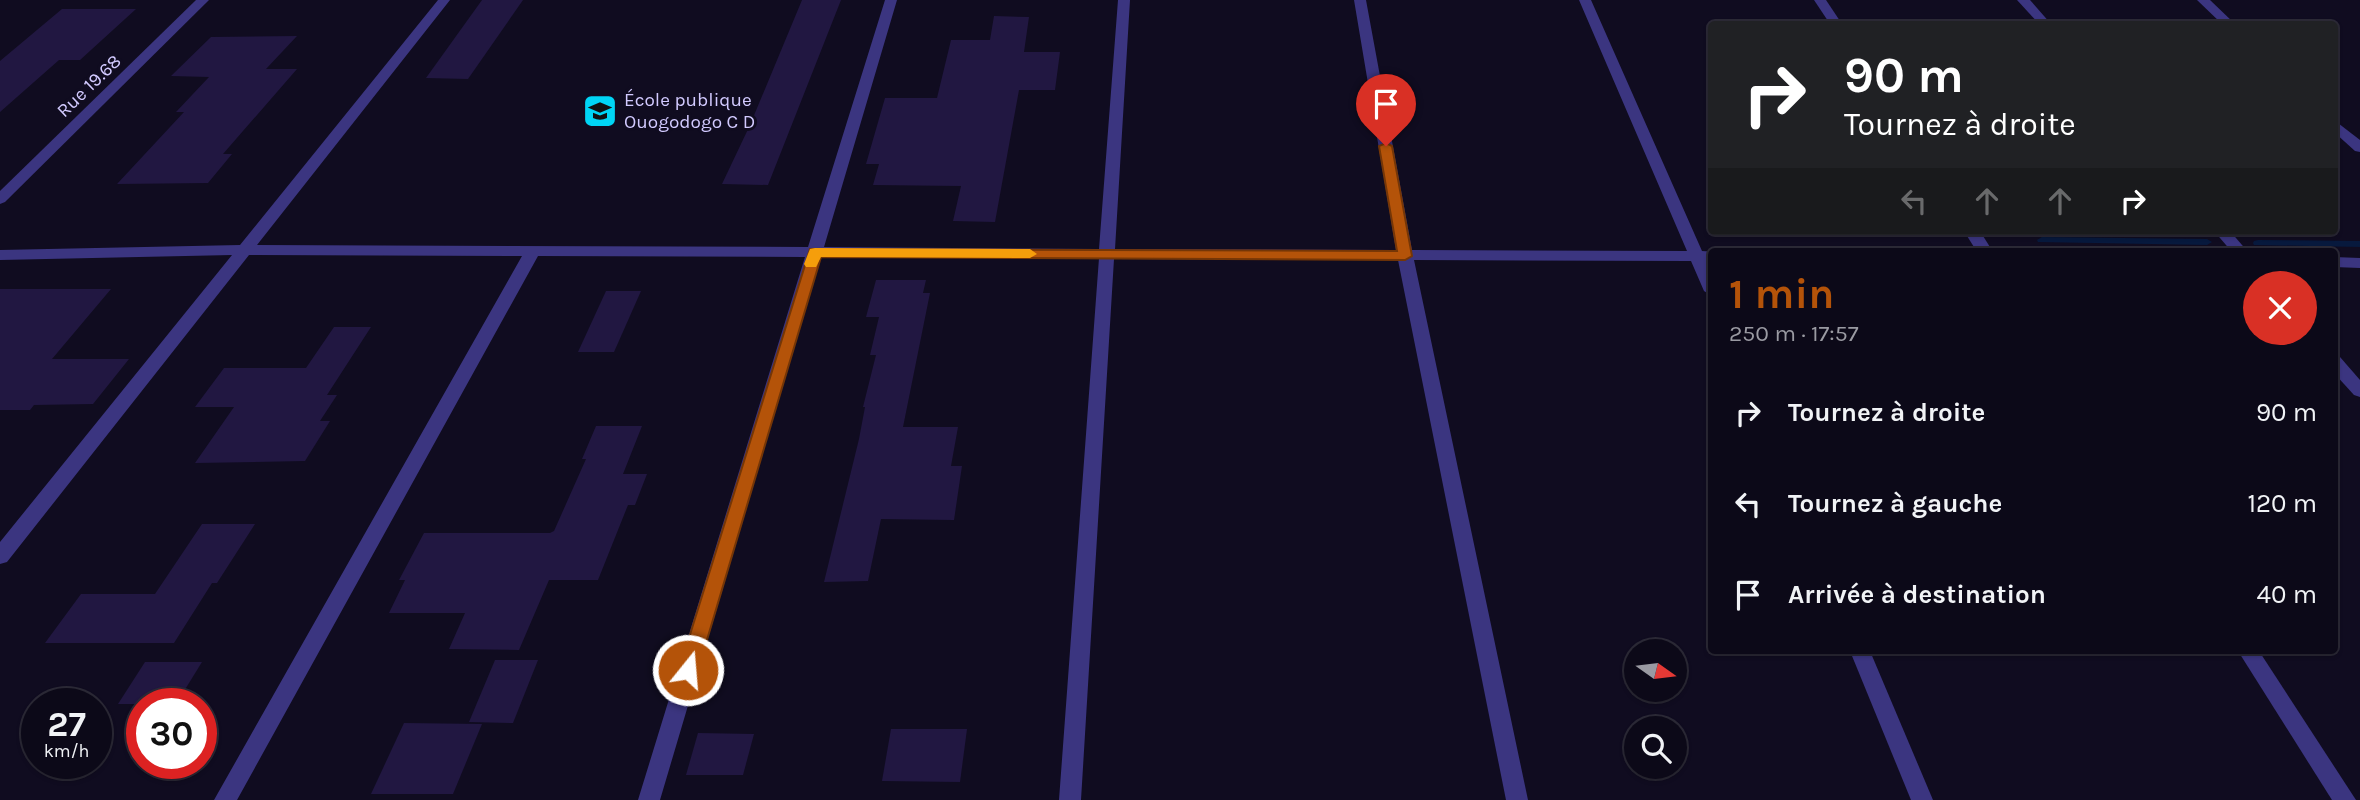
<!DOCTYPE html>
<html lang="fr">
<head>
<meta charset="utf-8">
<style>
  :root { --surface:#0c0918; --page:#151221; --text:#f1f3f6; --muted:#9a9aa2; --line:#2c2a37; --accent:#b45309 }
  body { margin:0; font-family:Karla,sans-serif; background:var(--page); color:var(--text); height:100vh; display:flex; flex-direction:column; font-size:26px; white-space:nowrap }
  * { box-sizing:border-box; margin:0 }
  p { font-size:23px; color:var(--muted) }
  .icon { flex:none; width:38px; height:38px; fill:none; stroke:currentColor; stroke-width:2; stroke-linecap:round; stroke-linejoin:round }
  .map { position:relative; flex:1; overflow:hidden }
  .details { position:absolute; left:1708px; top:248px; width:630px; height:406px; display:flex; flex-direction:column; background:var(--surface); border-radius:7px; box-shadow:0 2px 5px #0004,0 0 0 2px var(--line) }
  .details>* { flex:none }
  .guide { position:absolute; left:1708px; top:21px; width:630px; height:214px; border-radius:7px; box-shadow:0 2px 5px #0004,0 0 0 2px var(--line); background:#202124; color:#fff; overflow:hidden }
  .needle { width:46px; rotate:104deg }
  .buttons { position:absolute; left:1624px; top:639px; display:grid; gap:14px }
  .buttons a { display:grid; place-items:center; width:63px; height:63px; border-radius:50%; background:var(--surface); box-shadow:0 2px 5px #0004,0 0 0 2px var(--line); font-size:35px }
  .speed { position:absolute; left:21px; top:688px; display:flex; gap:14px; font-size:35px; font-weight:700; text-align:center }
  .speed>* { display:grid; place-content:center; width:91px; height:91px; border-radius:50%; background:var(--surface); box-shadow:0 2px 5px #0004,0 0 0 2px var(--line); line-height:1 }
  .speed small { font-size:18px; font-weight:400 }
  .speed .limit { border:10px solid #d22; background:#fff; color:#111 }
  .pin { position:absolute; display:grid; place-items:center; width:60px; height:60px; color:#fff; margin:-72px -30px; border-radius:50% 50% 50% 0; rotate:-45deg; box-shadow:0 0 7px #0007 }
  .pin .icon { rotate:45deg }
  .me { position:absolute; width:77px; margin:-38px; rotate:17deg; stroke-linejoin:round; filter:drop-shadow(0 0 5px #0008) }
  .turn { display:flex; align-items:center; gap:24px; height:147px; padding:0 21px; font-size:32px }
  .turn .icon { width:91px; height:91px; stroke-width:2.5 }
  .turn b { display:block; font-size:49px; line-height:60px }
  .lanes { display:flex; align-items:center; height:66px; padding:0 21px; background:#0003; justify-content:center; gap:35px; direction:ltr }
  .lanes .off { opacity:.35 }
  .round { display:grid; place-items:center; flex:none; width:74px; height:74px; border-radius:37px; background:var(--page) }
  .summary { display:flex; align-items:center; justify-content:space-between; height:119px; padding:0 21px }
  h1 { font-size:42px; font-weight:700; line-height:52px; color:var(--accent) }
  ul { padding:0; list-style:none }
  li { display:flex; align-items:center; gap:21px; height:91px; padding:0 21px }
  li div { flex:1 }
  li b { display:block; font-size:26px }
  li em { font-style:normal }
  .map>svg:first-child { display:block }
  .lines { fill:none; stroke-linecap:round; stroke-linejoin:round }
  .stream { fill:#07193d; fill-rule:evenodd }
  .building { fill:#211741 }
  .minor { fill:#3b3580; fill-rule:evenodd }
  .route { fill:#b45309; stroke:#753606; stroke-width:2 }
  .slow { fill:#f59e0b }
  .labels { text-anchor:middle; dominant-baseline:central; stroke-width:6; stroke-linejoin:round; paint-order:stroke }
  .far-street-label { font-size:19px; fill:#d2caff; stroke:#100c20 }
  .far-poi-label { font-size:19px; fill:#d2caff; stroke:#100c20; text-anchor:start }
</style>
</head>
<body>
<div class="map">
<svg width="2360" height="800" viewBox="0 0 2360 800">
  <rect width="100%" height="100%" fill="#100c20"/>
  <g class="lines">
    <g class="stream">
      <polygon points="2042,237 2207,239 2212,242 2207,245 2038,242 2037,240"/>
      <polygon points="2258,240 2360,241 2360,247 2254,245 2253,243 2254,241"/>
    </g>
  </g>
  <g class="building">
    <polygon points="482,0 523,0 468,79 426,78"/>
    <polygon points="802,0 841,0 768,185 722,184 750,125"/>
    <polygon points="62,9 136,9 80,60 59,60 0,112 0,61"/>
    <polygon points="994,16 1029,17 1024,52 1060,52 1055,90 1019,90 995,222 953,221 961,186 873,185 879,164 866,164 885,98 937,98 951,40 990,40"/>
    <polygon points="297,36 266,69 297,69 223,154 232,154 208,183 117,184 184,112 176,112 209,77 171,76 211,37"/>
    <polygon points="876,280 926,280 923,293 930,293 903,427 958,427 951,466 962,466 954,520 881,519 868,581 824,582 859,439 865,407 863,407 876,355 870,355 879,317 866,317"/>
    <polygon points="0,289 111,289 52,359 129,359 93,404 34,405 30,410 0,410"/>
    <polygon points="606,291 641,291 614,352 578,352"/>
    <polygon points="334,327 371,327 327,395 337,395 320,421 330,421 305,461 195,463 234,407 195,407 224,368 306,368"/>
    <polygon points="596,426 642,426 623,474 647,474 635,505 628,505 598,580 549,580 519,650 449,649 465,613 389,613 405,580 399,580 424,533 550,533 554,531 586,459 582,459"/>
    <polygon points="202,524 255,524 217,583 212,583 174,643 45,643 81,594 155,594"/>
    <polygon points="495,660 538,660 513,723 469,722"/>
    <polygon points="145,662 202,662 176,704 118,704"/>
    <polygon points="404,723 482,724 453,794 371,794"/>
    <polygon points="891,729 967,729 960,782 882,781"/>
    <polygon points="698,733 754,734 743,775 686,775"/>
  </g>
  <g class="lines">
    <g class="minor">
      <polygon points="196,0 209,0 5,202 0,204 0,191"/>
      <polygon points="438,0 450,0 257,245 808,247 885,0 897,0 824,247 1099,249 1118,0 1130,0 1115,249 1396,250 1354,0 1366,0 1412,250 1687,251 1579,0 1591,0 1702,251 1716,252 1712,252 1712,261 1707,261 1712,272 1712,296 1704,291 1691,261 1414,260 1528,800 1506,800 1398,260 1114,259 1081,800 1059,800 1099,258 821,257 660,800 638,800 805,257 538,256 237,800 214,800 522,256 249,255 7,562 0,564 0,542 232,255 0,260 0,250 240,245"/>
      <polygon points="1814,0 1826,0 1842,24 1830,24"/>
      <polygon points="2017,0 2030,0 2051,24 2039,24"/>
      <polygon points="2197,0 2210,0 2235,24 2222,24"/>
      <polygon points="2334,120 2360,140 2360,152 2355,151 2334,132"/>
      <polygon points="1964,231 1980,231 1993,252 1977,252"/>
      <polygon points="2214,231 2230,231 2248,252 2232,252"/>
      <polygon points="2334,257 2360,258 2360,268 2334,267"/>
      <polygon points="2334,355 2340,357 2360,380 2360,397 2354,395 2334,373"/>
      <polygon points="1850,651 1870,651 1933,800 1911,800"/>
      <polygon points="2238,651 2259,651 2356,800 2332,800"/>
    </g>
  </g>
  <polygon class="route" points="1386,143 1392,146 1412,256 1405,260 821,257 698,670 695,675 688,678 682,675 679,670 810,249 1397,251 1379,146"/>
  <polygon class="slow" points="815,248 1030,249 1037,254 1030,258 821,257 816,267 806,267 804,264 810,249"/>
  <defs>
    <g id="school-square" transform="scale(1.75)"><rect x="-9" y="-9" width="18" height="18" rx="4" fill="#00d5f5" stroke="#100c20"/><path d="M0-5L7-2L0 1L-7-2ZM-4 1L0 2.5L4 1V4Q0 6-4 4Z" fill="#111"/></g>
  </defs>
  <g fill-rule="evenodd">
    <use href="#school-square" x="600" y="111"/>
  </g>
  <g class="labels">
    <g class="far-street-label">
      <text transform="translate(89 86) rotate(-44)">Rue 19.68</text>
    </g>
    <g class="far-poi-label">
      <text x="624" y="100">École publique<tspan x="624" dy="22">Ouogodogo C D</tspan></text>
    </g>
  </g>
</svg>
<div class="buttons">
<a><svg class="needle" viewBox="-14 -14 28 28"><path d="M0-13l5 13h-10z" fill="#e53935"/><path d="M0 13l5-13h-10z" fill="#9a9aa2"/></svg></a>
<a><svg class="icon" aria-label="search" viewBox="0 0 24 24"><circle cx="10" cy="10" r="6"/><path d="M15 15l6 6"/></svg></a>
</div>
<div class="speed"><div>27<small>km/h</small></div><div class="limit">30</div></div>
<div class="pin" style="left:1386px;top:146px;background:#d93025"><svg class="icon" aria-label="arrive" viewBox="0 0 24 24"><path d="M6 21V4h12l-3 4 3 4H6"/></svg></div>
<svg class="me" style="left:688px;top:670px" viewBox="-20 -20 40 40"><circle r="17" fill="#b45309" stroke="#fff" stroke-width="3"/><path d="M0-11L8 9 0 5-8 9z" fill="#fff"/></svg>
<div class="guide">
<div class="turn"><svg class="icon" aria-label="right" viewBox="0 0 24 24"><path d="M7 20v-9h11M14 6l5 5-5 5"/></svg><div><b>90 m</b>Tournez à droite</div></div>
<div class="lanes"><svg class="icon off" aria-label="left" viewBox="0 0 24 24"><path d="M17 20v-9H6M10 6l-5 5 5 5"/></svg><svg class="icon off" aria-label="ahead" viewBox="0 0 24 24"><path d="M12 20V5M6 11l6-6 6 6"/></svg><svg class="icon off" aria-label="ahead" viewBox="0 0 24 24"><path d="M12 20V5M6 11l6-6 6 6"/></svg><svg class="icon" aria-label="right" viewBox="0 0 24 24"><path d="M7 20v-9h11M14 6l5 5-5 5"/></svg></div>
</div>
<section class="details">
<div class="summary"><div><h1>1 min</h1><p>250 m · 17:57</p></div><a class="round" style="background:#d93025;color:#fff"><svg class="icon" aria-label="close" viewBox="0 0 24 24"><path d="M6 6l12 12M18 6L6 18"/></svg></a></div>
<ul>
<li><svg class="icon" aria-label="right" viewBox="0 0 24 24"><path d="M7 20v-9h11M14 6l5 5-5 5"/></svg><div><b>Tournez à droite</b></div><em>90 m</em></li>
<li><svg class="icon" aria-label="left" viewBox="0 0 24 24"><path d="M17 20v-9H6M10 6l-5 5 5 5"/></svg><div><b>Tournez à gauche</b></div><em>120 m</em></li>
<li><svg class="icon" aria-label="arrive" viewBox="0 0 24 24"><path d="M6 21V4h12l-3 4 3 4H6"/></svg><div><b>Arrivée à destination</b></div><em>40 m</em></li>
</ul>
</section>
</div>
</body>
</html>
